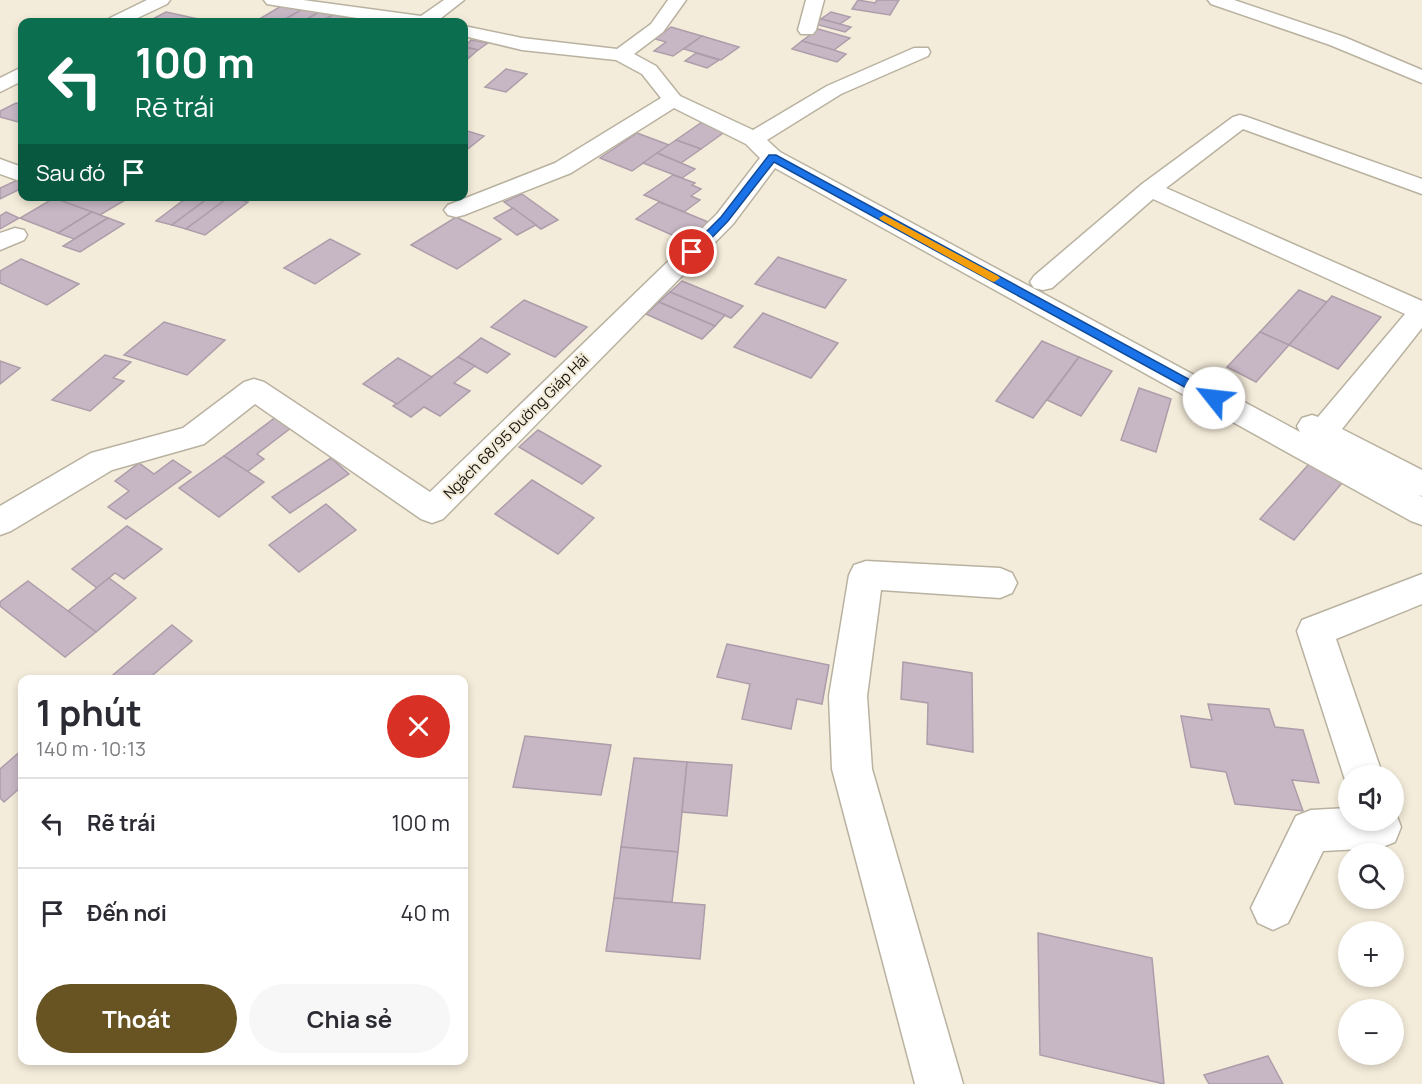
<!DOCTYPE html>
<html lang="vi">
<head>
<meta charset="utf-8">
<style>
  :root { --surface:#fff; --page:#f7f7f7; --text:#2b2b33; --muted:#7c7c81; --line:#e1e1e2; --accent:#675422 }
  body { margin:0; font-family:Manrope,sans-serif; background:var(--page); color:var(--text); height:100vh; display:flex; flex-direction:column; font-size:22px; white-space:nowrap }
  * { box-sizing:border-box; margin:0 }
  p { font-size:20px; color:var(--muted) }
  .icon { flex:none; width:33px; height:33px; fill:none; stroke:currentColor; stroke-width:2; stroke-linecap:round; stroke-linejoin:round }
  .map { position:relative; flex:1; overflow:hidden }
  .drawer { position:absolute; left:18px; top:675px; width:450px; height:390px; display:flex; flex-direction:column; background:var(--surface); border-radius:12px; box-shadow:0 3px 9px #0003 }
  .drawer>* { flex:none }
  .top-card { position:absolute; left:18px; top:18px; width:450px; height:183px; border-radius:12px; box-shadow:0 3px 9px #0003; background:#0b6e4f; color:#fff; overflow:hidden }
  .fabs { position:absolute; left:1338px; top:765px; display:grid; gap:12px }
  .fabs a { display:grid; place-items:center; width:66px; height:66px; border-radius:50%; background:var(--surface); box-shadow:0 3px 9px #0003; font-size:30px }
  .pin { position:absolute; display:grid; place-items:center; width:51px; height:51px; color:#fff; margin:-26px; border:3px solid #fff; border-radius:50%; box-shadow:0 2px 6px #0007 }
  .me { position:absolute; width:66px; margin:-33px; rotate:299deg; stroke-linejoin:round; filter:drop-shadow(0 0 4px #0008) }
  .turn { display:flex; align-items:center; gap:21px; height:126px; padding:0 18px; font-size:27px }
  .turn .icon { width:78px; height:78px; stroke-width:2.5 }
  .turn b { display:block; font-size:42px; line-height:51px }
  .then { display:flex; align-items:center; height:57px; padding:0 18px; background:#0003; gap:12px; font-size:22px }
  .round { display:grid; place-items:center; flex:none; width:63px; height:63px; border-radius:32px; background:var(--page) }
  .head { display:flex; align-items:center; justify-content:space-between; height:102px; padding:0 18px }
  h1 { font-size:36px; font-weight:700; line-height:45px }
  .cta { display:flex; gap:12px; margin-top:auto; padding:12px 18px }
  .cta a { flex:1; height:69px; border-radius:36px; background:var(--accent); color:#fff; font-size:24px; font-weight:700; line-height:69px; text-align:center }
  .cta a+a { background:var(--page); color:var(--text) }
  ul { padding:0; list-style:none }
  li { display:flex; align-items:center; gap:18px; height:90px; padding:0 18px; border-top:2px solid var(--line) }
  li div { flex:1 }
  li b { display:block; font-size:22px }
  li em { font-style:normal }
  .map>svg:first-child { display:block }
  .building { fill:#c7b6c4; stroke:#ad9daa; stroke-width:1.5 }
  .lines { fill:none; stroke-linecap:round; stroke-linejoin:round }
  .street-casing { stroke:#b9b2a0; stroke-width:3 }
  .street { fill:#fff; fill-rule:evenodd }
  .route { fill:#1a73e8; stroke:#114b97; stroke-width:1.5 }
  .slow { fill:#f59e0b }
  .labels { text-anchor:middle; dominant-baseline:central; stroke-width:4.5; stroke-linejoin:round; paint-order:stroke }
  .street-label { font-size:15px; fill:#16130d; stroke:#f4ecda }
</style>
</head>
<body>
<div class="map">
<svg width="1422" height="1084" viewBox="0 0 1422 1084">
  <rect width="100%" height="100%" fill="#f4ecda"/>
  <g class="building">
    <polygon points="858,0 875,3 877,0 899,0 890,15 852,9"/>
    <polygon points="283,5 303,9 280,22 254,22"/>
    <polygon points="303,9 319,12 302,22 280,22"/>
    <polygon points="166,12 212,22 147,22"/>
    <polygon points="319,12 333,15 320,22 302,22"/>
    <polygon points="831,12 850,17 840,24 821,19"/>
    <polygon points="333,15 346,17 338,22 320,22"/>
    <polygon points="821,19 840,24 851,27 845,32 815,24"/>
    <polygon points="671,27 702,36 673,56 654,51 666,42 655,39"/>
    <polygon points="818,29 850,38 834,50 802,41"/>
    <polygon points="702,36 739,47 721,60 684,49"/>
    <polygon points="471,40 488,43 478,50 464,47"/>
    <polygon points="802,41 834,50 846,54 837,62 792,49"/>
    <polygon points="464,47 478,50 464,62"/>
    <polygon points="696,53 719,60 707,68 685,61"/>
    <polygon points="506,69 527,74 506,92 485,87"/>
    <polygon points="16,103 22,104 22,123 0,117 0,111"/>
    <polygon points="702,122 726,131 701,149 676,140"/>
    <polygon points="464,130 484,136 464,152"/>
    <polygon points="637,133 669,145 632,171 600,158"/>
    <polygon points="676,140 701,149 681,163 657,153"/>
    <polygon points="657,153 681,163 695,169 682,178 643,163"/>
    <polygon points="673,175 695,183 692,185 701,189 691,196 700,200 684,212 644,195"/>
    <polygon points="22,178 22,188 0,199 0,188"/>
    <polygon points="522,194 558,220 541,229 504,202"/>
    <polygon points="57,196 129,196 130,197 100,215 54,198"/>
    <polygon points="189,196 211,196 172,225 156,221"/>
    <polygon points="211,196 229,197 186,229 172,225"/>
    <polygon points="229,197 248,202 205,235 186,229"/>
    <polygon points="54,198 92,212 58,233 20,218"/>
    <polygon points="659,202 684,212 713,224 690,243 636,219"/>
    <polygon points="513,208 536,225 517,235 494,218"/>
    <polygon points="6,212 19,218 0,229 0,216"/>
    <polygon points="92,212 108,218 74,239 58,233"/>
    <polygon points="456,217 501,239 457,269 411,245"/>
    <polygon points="108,218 124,224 80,252 63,246"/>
    <polygon points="330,239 360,254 315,284 284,268"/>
    <polygon points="778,257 846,280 825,308 755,284"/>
    <polygon points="21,259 79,284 47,305 0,283 0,271"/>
    <polygon points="682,281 743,306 731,318 670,292"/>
    <polygon points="1299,290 1327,302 1289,345 1260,332"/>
    <polygon points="670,292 725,315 715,326 659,302"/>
    <polygon points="1332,296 1381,317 1338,369 1289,345"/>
    <polygon points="524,300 587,327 555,357 491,327"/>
    <polygon points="659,302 715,326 702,339 646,314"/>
    <polygon points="763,313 838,343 811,378 734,347"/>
    <polygon points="164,322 225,340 187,375 124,355"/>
    <polygon points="1260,332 1289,345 1256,382 1227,367"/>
    <polygon points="481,338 510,354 487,373 458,357"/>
    <polygon points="1042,341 1079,357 1033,418 996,401"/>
    <polygon points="105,355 131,362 113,378 124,381 90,411 52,400"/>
    <polygon points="458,357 475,366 454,383 470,391 440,416 424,407 411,417 393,406"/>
    <polygon points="1079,357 1112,371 1081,416 1047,400"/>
    <polygon points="398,358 432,377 397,404 363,384"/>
    <polygon points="0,361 20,368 0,384"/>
    <polygon points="1139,388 1171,399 1156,452 1121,440"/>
    <polygon points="280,414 296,424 257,454 264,459 247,472 224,456"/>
    <polygon points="538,430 601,466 582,484 519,447"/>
    <polygon points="224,456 264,482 219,517 179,488"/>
    <polygon points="331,458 349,474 290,513 272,497"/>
    <polygon points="173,460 191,472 126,519 108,507 129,491 115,481 139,463 154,474"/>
    <polygon points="1309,464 1342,483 1294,540 1260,519"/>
    <polygon points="532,480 594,518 558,554 495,514"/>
    <polygon points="326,504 356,530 299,572 269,545"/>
    <polygon points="127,526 162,549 124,579 115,573 97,588 72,569"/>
    <polygon points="109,578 136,598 96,632 68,611"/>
    <polygon points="28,581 96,632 65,657 0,606 0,602"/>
    <polygon points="172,625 192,641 147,680 107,680"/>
    <polygon points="727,644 829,665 822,704 797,699 791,729 742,719 750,684 717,677"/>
    <polygon points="903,662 972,673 973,752 927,744 928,703 901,699"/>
    <polygon points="1208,704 1269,709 1275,727 1303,730 1319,783 1292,780 1303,811 1235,804 1226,772 1191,767 1181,716 1212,720"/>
    <polygon points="525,736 611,745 601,795 513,787"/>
    <polygon points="22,750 22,786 4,802 0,798 0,769"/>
    <polygon points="634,758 687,762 678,852 621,847"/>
    <polygon points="687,762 732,765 727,816 682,812"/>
    <polygon points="621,847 678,852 672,902 614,898"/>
    <polygon points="614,898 705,905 700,959 606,951"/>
    <polygon points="1038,933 1152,958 1164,1084 1040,1055"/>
    <polygon points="1268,1056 1283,1084 1209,1084 1204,1075"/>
  </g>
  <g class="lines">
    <g class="street-casing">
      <g id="street">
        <polygon points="147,0 170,0 167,4 129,22 107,22 110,18"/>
        <polygon points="264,0 303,0 421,16 444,0 464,0 436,22 383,22 273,5 267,4"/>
        <polygon points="668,0 686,0 663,32 634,54 656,66 680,96 753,130 827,86 914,48 928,48 930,52 928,56 841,94 767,140 780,152 1300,432 1297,426 1302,418 1312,415 1318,417 1405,314 1153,199 1052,288 1043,290 1034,288 1030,282 1034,276 1142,184 1233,117 1240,115 1247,117 1422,179 1422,194 1243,129 1166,188 1422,301 1422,328 1342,429 1422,470 1422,496 1419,495 1422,497 1422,525 1411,521 775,168 733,224 443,519 432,523 421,519 255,404 204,444 112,470 11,531 0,535 0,506 91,453 183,428 244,382 254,379 264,382 430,492 717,214 760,158 746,144 674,108 571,173 464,215 456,217 448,215 444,210 448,205 555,163 661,98 642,74 616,60 522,50 464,36 464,26 522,38 617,49 651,24"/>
        <polygon points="806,0 824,0 816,30 813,34 801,34 798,30"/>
        <polygon points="1208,0 1234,0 1344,37 1422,70 1422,83 1330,45 1211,4"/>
        <polygon points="22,67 22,81 0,92 0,78"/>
        <polygon points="0,159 22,167 22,178 17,180 0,174"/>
        <polygon points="15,228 24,230 27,235 24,240 0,250 0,233"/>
        <polygon points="866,561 1000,568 1012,573 1017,583 1012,593 1000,598 881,590 867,696 872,769 963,1084 915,1084 832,769 829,696 849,575 854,565"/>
        <polygon points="1422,574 1422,604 1336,639 1383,776 1348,776 1348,789 1297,631 1302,620"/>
        <polygon points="1348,808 1348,820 1394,820 1394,808 1401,827 1395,842 1380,848 1323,851 1288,923 1273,930 1258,923 1251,908 1296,816 1311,810"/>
      </g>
    </g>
    <use href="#street" class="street"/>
  </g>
  <polygon class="route" points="769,155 776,155 1218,395 1220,398 1218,401 1210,401 774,162 728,221 696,254 689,254 689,249 721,217"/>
  <polygon class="slow" points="884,215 998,276 1000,278 994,282 991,281 881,220 879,218"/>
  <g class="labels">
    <g class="street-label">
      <text transform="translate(516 426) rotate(-45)">Ngách 68/95 Đường Giáp Hải</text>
    </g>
  </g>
</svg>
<div class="fabs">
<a><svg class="icon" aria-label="sound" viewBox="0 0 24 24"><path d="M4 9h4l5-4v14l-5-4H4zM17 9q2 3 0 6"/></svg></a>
<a><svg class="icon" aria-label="search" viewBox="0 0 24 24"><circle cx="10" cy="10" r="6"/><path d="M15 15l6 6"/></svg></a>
<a>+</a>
<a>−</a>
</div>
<div class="pin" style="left:692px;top:252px;background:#d93025"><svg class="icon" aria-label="arrive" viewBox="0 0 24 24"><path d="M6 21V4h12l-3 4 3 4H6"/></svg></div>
<svg class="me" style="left:1214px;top:398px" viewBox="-20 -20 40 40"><circle r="19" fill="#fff"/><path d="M0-13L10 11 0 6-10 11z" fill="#1a73e8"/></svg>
<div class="top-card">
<div class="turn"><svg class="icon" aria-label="left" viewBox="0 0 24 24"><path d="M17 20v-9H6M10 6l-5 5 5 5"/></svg><div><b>100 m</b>Rẽ trái</div></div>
<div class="then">Sau đó<svg class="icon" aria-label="arrive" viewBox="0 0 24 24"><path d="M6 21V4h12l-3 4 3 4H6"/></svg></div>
</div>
<section class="drawer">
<div class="head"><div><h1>1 phút</h1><p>140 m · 10:13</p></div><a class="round" style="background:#d93025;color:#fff"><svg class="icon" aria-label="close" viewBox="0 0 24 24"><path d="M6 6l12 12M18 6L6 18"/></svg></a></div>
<ul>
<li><svg class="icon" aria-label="left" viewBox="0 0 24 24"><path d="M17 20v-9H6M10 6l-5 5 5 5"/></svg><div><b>Rẽ trái</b></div><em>100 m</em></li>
<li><svg class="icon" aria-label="arrive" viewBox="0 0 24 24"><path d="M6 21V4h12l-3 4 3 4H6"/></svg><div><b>Đến nơi</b></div><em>40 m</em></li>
</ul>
<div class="cta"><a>Thoát</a><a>Chia sẻ</a></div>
</section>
</div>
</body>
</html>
